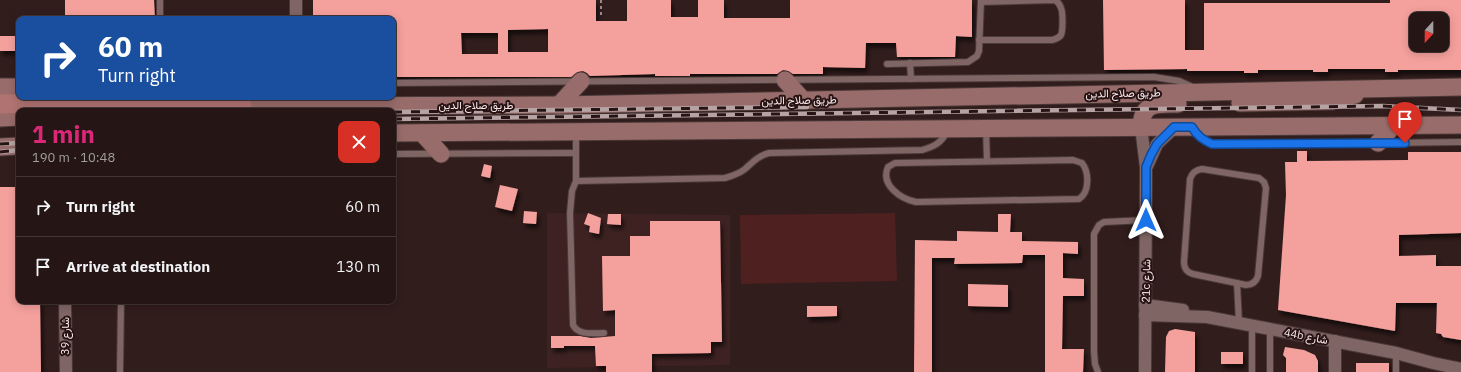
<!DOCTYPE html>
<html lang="en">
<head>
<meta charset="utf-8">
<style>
  :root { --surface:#251615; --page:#2d1f1e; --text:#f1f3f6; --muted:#a39fa0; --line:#423534; --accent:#db2777 }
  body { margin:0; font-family:"IBM Plex Sans",Vazirmatn,sans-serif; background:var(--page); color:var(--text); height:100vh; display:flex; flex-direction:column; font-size:15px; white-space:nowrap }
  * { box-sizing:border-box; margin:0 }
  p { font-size:13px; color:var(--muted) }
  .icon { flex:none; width:22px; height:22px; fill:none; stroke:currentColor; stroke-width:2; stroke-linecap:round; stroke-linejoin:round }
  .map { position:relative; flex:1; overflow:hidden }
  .sheet { position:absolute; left:16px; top:108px; width:380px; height:196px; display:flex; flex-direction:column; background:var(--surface); border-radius:8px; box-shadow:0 2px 10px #0003,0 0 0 1px var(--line) }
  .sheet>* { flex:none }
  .banner { position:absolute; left:16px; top:16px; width:380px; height:84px; border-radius:8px; box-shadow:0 2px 10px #0003,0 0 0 1px var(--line); background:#1a4fa0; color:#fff; overflow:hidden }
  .needle { width:26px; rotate:201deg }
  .controls { position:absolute; left:1409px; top:12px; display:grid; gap:8px }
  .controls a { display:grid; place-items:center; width:40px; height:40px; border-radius:8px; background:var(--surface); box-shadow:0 2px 10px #0003,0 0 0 1px var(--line); font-size:20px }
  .pin { position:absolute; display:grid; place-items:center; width:34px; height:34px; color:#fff; margin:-41px -17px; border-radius:50% 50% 50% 0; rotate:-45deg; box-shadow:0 0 4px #0007 }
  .pin .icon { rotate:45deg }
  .me { position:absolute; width:44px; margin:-22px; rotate:0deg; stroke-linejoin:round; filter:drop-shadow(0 0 3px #0008) }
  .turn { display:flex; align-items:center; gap:14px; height:84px; padding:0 16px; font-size:18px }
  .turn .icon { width:52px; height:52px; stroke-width:2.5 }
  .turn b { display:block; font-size:28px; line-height:34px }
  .round { display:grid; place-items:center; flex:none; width:42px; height:42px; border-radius:8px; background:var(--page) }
  .headline { display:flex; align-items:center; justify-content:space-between; height:68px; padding:0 16px }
  h1 { font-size:24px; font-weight:800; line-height:30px; color:var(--accent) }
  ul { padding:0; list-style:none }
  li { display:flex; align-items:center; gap:12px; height:60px; padding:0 16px; border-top:1px solid var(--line) }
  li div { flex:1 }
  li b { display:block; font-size:15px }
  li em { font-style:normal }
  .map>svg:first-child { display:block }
  .built { fill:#3e2222 }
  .green { fill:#4f2020 }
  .building { fill:#f4a09d; fill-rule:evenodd; filter:url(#shadow) }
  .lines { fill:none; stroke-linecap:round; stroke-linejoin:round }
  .service-casing { stroke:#4a3938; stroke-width:8 }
  .minor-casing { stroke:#4a3938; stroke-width:14 }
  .secondary-casing { stroke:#4a3938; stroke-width:19 }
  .primary-casing { stroke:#4a3938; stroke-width:21 }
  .path { stroke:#9a8988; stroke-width:2; stroke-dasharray:3 3; stroke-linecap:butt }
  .service { stroke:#7f6664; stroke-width:6 }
  .minor { stroke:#7f6664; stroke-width:12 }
  .secondary { stroke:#986c6a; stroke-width:17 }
  .primary { stroke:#b07371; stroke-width:19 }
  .rail-casing { stroke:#b5a4a3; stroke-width:4.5 }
  .rail { stroke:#271313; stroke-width:3; stroke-dasharray:9; stroke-linecap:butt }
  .route-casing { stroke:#114b97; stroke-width:10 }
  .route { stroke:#1a73e8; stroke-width:7 }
  .labels { text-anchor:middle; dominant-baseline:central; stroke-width:4; stroke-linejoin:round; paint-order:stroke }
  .street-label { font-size:11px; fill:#fbeceb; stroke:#271313 }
</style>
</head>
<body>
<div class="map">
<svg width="1461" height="372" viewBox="0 0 1461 372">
  <defs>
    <filter id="shadow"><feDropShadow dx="2.5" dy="4.5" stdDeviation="2" flood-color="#0009"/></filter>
  </defs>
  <rect width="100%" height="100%" fill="#311d1c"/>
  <polygon class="built" points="547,213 730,215 730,365 547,368"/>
  <polygon class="green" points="895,213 897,281 741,284 740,215"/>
  <g class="building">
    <polygon points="65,0 154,0 155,19 65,19"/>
    <path d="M313 0H596V21H627V0H671V17H698V0H724V18H790V0H972V37L956 36 955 57H897L896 43H866L865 68 823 67V74H793L788 71 783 70 777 74H690V76H655V74L590 76 587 73 583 71 578 72 571 77H393V19H313ZM548 29V52H508V30ZM461 33H498V54H462Z"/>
    <path d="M1103 0H1185V50H1204V3H1390V0H1461V70H1398V72H1385V69H1328V72H1313V70H1258V73H1244V71H1187V69L1104 70ZM1416 19H1442V45H1416Z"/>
    <rect x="0" y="36" width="19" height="15"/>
    <polygon points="1297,151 1307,151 1307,161 1408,160 1408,152 1461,152 1461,233 1399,235 1399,256 1436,255 1436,266 1461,266 1461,340 1443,337 1441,334 1436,333 1437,303 1396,303 1395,331 1278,310 1286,195 1285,162 1297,162"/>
    <polygon points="484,164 492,166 490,178 481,176"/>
    <polygon points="500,185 518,189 512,211 495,207"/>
    <polygon points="0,187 19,187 19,301 40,301 41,372 0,372"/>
    <polygon points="524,211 537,212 536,224 523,223"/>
    <polygon points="588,213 601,218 599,234 589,232 590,226 584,224"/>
    <polygon points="608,214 621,214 621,225 607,224"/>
    <polygon points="998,214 1011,214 1010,232 1022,232 1022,241 1078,242 1078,254 1063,253 1063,278 1084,279 1084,296 1063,296 1062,349 1084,349 1083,372 1045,372 1045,255 1023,255 1022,263 954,264 955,258 932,258 932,372 914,372 915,240 957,241 957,231 998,232"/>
    <polygon points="650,221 720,221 722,342 711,342 711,353 652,354 652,372 606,372 606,366 596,366 595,346 564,346 564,348 551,348 551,336 580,336 591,338 615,336 615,310 603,311 602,256 630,256 630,236 650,236"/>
    <polygon points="968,284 1008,285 1008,307 968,306"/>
    <polygon points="807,306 837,306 837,316 807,317"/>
    <polygon points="1175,329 1195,332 1195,372 1165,372 1166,337 1169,331"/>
    <polygon points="1285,347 1304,350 1315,355 1318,361 1318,372 1286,372 1286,358 1283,355"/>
    <rect x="1221" y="352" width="22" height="12"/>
    <rect x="1356" y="363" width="33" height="9"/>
  </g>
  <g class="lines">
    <g class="service-casing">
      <g id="service">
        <polyline points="160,0 160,15"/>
        <path d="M979 40H1052C1056 39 1059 38 1061 35 1063 31 1063 12 1061 8 1060 4 1058 2 1055 0L981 2"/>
        <polyline points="910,63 911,79"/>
        <polyline points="887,64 968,62 977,56 979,51 981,0"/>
        <polyline points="393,83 1154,77 1179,81 1195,88"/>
        <polyline points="986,129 987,161"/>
        <path d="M1194 130C1201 141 1210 144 1222 145L1461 142"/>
        <path d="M576 134V181L572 191 570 213 573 325C579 336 593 333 604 333"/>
        <polyline points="393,154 576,153"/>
        <path d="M1073 160 1082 163C1089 172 1090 192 1079 199L916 202C901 199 880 185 888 167L895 163Z"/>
        <path d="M1202 169 1259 178 1264 182 1266 188 1258 276C1256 282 1252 285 1246 285L1193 274C1186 272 1184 268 1184 262L1190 179C1192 173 1195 170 1202 169Z"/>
        <path d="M576 181 725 178C732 176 739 174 745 169 753 162 758 156 769 153L922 150C933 147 942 143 947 131"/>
        <polyline points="1237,283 1239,323"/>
        <polyline points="1270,329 1270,372"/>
        <polyline points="1396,353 1396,372"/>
        <polyline points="120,372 121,301"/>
        <polyline points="1098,372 1095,364 1094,352 1094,234 1099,225 1104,222 1146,220"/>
        <polyline points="1252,372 1252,325"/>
      </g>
    </g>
    <g class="minor-casing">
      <g id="minor">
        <polyline points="296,0 296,19"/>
        <polyline points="1141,127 1146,167 1145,372"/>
        <polyline points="1147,166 1157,144 1175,127"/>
        <polyline points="65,301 66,372"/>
        <polyline points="1145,305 1183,310"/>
        <polyline points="1145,315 1207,317 1396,353 1433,363 1461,369"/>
        <polyline points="1335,372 1335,341"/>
      </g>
    </g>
    <g class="secondary-casing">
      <g id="secondary">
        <polyline points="785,80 803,100"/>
        <polyline points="0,87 19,87"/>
        <polyline points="1240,103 1332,101 1355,95"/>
        <polyline points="559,105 581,81"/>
        <polyline points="229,106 559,105 1461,87"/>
        <polyline points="138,111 167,109"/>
        <polyline points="0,118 19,117"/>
        <path d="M1141 127C1142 101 1158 104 1178 104"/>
        <polyline points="393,133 1461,125"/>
        <polyline points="422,133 441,154"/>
        <polyline points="1378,143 1394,125"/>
        <polyline points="0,147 19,146"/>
      </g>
    </g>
    <g class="primary-casing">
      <polyline id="primary" points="0,104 143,101 242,106"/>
    </g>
    <polyline class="path" points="601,0 601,17"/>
    <use href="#service" class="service"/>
    <use href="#minor" class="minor"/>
    <use href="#secondary" class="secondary"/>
    <use href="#primary" class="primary"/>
    <g class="rail-casing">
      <g id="rail">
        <polyline points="393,112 807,107"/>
        <polyline points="393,119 1383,106 1461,110"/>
        <polyline points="0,144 19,143"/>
        <polyline points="0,152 19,150"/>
      </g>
    </g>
    <use href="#rail" class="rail"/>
  </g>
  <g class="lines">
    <g class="route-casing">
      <path id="route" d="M1146 220V167L1151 155 1157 144 1174 127H1192C1197 136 1203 140 1212 144L1405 143"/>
    </g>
    <use href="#route" class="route"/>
  </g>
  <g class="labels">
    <g class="street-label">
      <text transform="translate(1123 93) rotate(-1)">طريق صلاح الدين</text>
      <text transform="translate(799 100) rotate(-1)">طريق صلاح الدين</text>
      <text x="476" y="105">طريق صلاح الدين</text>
      <text transform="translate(1146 281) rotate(-89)">21c شارع</text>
      <text transform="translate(65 336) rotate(-90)">شارع 39</text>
      <text transform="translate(1306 336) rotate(11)">44b شارع</text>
    </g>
  </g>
</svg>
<div class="controls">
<a><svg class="needle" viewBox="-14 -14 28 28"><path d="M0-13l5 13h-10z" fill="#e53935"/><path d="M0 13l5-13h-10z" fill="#a39fa0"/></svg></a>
</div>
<div class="pin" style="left:1405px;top:143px;background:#d93025"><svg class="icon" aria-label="arrive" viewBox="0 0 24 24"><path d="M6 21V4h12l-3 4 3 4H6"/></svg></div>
<svg class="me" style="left:1146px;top:220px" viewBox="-20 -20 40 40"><path d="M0-17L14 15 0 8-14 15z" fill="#1a73e8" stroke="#fff" stroke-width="4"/></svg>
<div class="banner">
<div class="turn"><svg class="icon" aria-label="right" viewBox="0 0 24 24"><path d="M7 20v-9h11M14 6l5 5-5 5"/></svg><div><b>60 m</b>Turn right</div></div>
</div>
<section class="sheet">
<div class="headline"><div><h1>1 min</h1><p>190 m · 10:48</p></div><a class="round" style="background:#d93025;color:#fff"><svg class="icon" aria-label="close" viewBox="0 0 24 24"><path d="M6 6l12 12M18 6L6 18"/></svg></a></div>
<ul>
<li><svg class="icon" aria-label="right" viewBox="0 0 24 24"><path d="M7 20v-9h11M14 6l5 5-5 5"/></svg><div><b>Turn right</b></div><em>60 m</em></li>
<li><svg class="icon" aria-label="arrive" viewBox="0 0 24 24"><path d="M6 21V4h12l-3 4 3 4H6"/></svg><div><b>Arrive at destination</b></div><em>130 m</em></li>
</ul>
</section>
</div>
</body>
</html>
